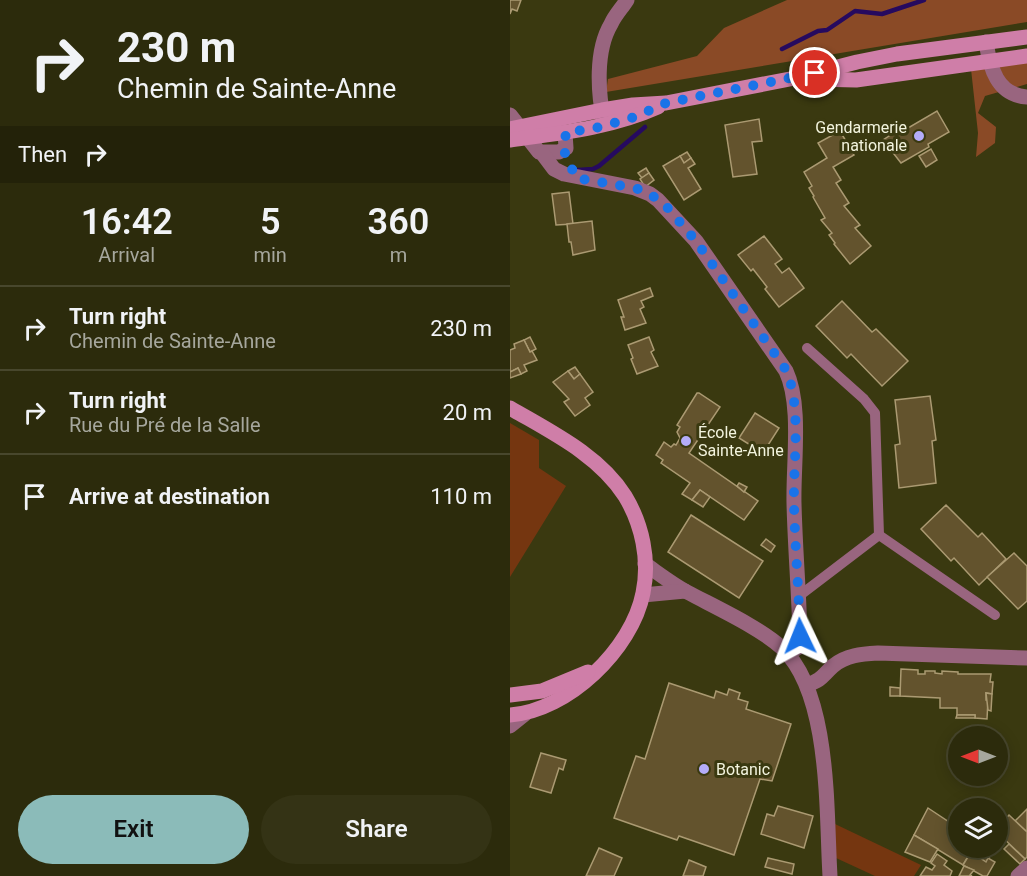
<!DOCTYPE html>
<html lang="en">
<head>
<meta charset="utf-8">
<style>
  :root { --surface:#2c2b0c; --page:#343315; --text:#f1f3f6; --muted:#a6a79d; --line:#48472d; --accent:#8bbbb9 }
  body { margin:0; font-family:Roboto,sans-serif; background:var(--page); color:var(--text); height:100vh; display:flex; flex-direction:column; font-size:22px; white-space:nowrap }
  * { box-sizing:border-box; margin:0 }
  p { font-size:20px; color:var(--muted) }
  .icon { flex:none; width:33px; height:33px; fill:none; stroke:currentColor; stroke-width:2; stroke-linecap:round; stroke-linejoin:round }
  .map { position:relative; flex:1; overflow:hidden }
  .side { display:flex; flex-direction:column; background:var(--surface); width:510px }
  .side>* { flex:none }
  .banner { background:#2c2b0c; color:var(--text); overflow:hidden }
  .needle { width:39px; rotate:270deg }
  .controls { position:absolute; left:438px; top:726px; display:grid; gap:12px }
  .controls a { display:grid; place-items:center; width:60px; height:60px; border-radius:50%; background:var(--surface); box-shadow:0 3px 15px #0003,0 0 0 2px var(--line); font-size:30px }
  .pin { position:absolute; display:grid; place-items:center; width:51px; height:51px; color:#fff; margin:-26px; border:3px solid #fff; border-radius:50%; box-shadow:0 2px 6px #0007 }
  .me { position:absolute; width:66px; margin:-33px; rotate:358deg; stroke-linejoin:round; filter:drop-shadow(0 0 4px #0008) }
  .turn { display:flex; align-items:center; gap:21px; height:126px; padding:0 18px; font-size:27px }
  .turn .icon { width:78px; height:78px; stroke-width:2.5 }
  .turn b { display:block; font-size:42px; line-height:51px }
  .then { display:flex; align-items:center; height:57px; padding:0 18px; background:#0003; gap:12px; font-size:22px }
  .eta { display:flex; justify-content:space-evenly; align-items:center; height:102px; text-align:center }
  .eta b { font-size:36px; font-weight:600; line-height:42px }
  .cta { display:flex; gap:12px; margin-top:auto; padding:12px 18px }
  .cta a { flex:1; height:69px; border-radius:36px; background:var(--accent); color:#111; font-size:24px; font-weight:600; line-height:69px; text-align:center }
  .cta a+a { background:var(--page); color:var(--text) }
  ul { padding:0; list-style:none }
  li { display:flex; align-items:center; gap:18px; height:84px; padding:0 18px; border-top:2px solid var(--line) }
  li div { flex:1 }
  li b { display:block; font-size:22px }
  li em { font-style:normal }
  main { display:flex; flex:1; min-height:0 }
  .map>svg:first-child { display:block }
  .green { fill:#753610 }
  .forest { fill:#8a4a26 }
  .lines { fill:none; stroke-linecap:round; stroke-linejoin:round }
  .stream { stroke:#260a5f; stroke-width:4.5 }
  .building { fill:#63532d; stroke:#ab9a72; stroke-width:1.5 }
  .service { stroke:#99657f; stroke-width:10 }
  .minor { stroke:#99657f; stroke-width:15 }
  .tertiary { stroke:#99657f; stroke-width:15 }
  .secondary { stroke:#cf7ea8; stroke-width:15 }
  .route { stroke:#1a73e8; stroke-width:10; stroke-dasharray:0 18 }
  .poi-dot { fill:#b4acf9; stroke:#3a3910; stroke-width:2 }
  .labels { text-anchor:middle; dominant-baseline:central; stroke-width:6; stroke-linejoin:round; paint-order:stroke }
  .poi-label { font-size:16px; fill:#f3f4de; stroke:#3a3910; text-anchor:start }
</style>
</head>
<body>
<main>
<section class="side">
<div class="banner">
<div class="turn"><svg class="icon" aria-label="right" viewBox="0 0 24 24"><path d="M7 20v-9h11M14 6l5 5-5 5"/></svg><div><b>230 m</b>Chemin de Sainte-Anne</div></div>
<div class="then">Then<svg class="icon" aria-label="right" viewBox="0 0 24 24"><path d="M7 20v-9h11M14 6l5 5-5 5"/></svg></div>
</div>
<div class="eta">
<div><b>16:42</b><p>Arrival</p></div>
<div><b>5</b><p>min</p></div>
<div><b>360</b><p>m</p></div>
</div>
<ul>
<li><svg class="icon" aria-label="right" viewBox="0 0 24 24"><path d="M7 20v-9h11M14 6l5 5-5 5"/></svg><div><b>Turn right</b><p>Chemin de Sainte-Anne</p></div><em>230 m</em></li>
<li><svg class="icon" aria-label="right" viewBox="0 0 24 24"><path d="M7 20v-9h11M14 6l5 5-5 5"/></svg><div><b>Turn right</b><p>Rue du Pré de la Salle</p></div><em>20 m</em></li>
<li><svg class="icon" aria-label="arrive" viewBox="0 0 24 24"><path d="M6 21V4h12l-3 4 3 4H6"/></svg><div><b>Arrive at destination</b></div><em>110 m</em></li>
</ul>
<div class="cta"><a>Exit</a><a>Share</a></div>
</section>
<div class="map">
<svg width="517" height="876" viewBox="0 0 517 876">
  <rect width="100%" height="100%" fill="#3a3910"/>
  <g class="green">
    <polygon points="0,423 29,440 29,468 56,486 0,577"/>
    <polygon points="325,824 411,865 404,876 365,876 326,858"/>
  </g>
  <g class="forest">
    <polygon points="277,0 517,0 517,22 96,92 98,79 187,56 214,28"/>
    <polygon points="517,56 517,84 475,96 468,113 486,127 485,143 466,157 468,133 461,69"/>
  </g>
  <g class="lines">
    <g class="stream">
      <polyline points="272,49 308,31 317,30 345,11 372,14 414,0"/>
      <polyline points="68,170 83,169 89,166 135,127"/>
    </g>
  </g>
  <g class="building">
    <polygon points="0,0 11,0 7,11 2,9 0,14"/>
    <polygon points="427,111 439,132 418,144 419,147 391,163 373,140 379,136 377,132 389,125 393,131"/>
    <polygon points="249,119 252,141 242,142 247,174 223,177 215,125"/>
    <polygon points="330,131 344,155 323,167 331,180 326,183 339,203 334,206 350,225 345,228 361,246 340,264 324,244 325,243 319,235 322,233 311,220 315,218 303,197 304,196 299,188 302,186 294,172 317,158 308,143"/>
    <polygon points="421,149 427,160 416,167 409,156"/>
    <polygon points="177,152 181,158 174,163 170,156"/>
    <polygon points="170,156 174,163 181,158 185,164 178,168 191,189 174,200 153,166"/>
    <polygon points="136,168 139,173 132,178 128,173"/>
    <polygon points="139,173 144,180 135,187 130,179"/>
    <polygon points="59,192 63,224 46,225 42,194"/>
    <polygon points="82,221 85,250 63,255 61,242 59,242 57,224"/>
    <polygon points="254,236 272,259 265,264 272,273 279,268 294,288 269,307 255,289 257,287 243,269 241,271 228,255"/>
    <polygon points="140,288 143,296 131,301 134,307 130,309 136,323 115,330 111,317 114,317 108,300"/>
    <polygon points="332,301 362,332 366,329 398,361 372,386 341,354 337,358 306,326"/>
    <polygon points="20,337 26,349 20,352 14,340"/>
    <polygon points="139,337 144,350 141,352 148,366 127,374 121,359 123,358 118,345"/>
    <polygon points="14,340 20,352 22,351 27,360 14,365 17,371 11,374 8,368 0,372 0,350 5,348 4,344"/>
    <polygon points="65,367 70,374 64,379 58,371"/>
    <polygon points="8,368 11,374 0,378 0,372"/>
    <polygon points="58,371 64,379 70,374 83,392 75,398 80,405 65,416 54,402 59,399 43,382"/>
    <polygon points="187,393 189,393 210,407 179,453 248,501 234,520 190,490 182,500 172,494 180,483 151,463 153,460 146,455 154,442 161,447 164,444 166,445 170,438 167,432 170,427 167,425"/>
    <polygon points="420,396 426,440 422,441 426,483 389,488 385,445 390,444 385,400"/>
    <polygon points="245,413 269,428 253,453 229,438"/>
    <polygon points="229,483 237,487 234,492 227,486"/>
    <polygon points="190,490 200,497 193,507 182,500"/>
    <polygon points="436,505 468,537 472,533 496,559 469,585 444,558 441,561 411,529"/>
    <polygon points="181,515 253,561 229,598 158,552"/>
    <polygon points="256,539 265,546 261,552 251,545"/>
    <polygon points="504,553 517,566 517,601 508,609 477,577"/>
    <polygon points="391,669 408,670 408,674 415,674 415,671 425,671 425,673 432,674 432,671 448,672 448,674 481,674 480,682 483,682 482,694 476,693 476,700 478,700 477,719 465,718 465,715 447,715 447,708 430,708 430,698 390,696"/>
    <polygon points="159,683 204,698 206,691 217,695 219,689 230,693 228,699 238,702 236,709 281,724 262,781 250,779 224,855 169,836 167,840 104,818 126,756 135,759"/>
    <polygon points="380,687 390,688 390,696 380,696"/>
    <polygon points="476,693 482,694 481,711 478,710"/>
    <polygon points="447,715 465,715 465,718 446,718"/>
    <polygon points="31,753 56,760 53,770 49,768 41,793 20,787"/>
    <polygon points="268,806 303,816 294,848 251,834 257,814 264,816"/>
    <polygon points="418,808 448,828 448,848 463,848 453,865 404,835"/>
    <polygon points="517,809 517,832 505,821"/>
    <polygon points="499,815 517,832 517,857 515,859 488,833 488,827"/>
    <polygon points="404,835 428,849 420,862 395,852"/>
    <polygon points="499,844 515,859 510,864 494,849"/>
    <polygon points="89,848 112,858 104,876 76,876"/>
    <polygon points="463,848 477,848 483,852 476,862 461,852"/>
    <polygon points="461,852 476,862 478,858 485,862 477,876 473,876 453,865"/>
    <polygon points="427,854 437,861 434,865 442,871 440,876 410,876 416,867 422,870 425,866 421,863"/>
    <polygon points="258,858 284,864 282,874 255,867"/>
    <polygon points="179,860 196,867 193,876 173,876"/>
    <polygon points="454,866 464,870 460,875 462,876 449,876"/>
  </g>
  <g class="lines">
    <g class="service">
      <polyline points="297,348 354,399 365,413 369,535"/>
      <polyline points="289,596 369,535 485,615"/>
    </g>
    <g class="minor">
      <path d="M476 42C480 68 487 95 517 97"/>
      <polyline points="0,115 29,152 49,152 56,148 55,133 44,125"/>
      <path d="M94 122C88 93 85 51 101 24 105 15 112 8 117 0"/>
      <path d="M32 153 44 169 54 174 125 188 140 194 148 200 186 241 276 371C292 405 283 464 284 503 285 547 289 592 290 636L289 647 277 654"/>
      <path d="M135 564C148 573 162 584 177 592 205 607 249 627 272 648 321 694 316 812 320 876"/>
      <polyline points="133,595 175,591"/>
      <path d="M297 685C313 679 311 677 323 666 336 655 352 654 368 653L517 658"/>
      <polyline points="508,876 517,868"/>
    </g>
    <polyline class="tertiary" points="0,726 15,714"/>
    <g class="secondary">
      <polyline points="303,79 346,80 517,56"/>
      <polyline points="0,129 92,110 123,105 156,103 285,78 347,62 387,54 517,37"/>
      <path d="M0 140C51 133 101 128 148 107"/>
      <path d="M0 408C41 432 89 455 115 496 132 524 140 560 133 593 122 649 58 711 0 715"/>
      <polyline points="0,695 32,691 78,672"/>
    </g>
  </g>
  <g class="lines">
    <path class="route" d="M290 636C289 592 285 547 284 503 283 464 292 405 276 370L186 241 156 206 140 194 125 188 66 178 54 151 57 144 55 133 90 127 125 117 156 103 305 73"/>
  </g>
  <g class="poi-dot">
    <circle cx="409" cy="136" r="6"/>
    <circle cx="176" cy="441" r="6"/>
    <circle cx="194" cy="769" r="6"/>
  </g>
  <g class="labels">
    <g class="poi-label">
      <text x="397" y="127" text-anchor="end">Gendarmerie<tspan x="397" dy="18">nationale</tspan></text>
      <text x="188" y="432">École<tspan x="188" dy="18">Sainte-Anne</tspan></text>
      <text x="206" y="769">Botanic</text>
    </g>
  </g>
</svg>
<div class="controls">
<a><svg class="needle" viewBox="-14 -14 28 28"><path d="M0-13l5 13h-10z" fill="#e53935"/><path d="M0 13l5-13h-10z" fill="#a6a79d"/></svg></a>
<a><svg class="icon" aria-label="layers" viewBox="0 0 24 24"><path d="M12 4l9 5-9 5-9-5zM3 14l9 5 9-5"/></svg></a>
</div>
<div class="pin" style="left:305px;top:73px;background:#d93025"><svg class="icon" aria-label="arrive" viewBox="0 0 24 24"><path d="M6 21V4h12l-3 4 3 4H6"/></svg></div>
<svg class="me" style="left:290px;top:636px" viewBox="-20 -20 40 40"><path d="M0-17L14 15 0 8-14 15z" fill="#1a73e8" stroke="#fff" stroke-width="4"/></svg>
</div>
</main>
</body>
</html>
